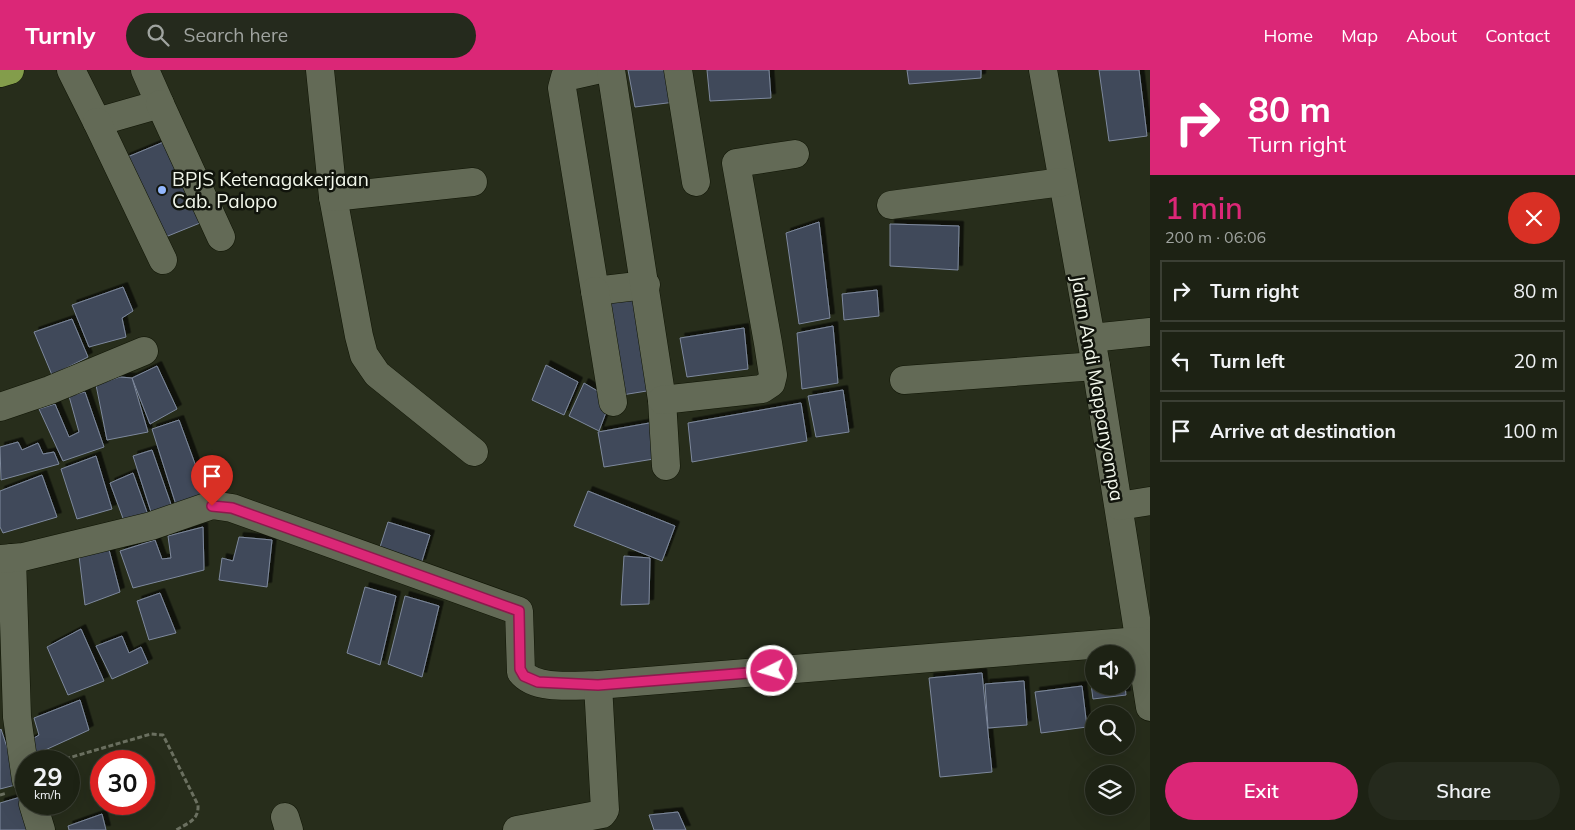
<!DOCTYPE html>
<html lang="en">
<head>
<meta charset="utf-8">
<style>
  :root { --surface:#1d2214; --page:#252a1d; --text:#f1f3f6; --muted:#a0a4a0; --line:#3b3f34; --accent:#db2777 }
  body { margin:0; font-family:Mulish,sans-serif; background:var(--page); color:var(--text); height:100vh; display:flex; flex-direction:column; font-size:19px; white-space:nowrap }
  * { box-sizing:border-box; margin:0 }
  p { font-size:16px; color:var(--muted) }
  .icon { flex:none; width:28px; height:28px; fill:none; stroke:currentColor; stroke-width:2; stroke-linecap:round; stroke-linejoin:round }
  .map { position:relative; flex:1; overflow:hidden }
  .details { display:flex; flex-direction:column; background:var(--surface); width:425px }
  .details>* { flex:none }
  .guide { background:#db2777; color:#fff; overflow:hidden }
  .controls { position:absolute; left:1085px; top:575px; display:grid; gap:10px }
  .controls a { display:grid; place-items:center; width:50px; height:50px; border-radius:50%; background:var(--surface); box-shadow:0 5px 20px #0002,0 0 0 1px var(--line); font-size:25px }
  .speed { position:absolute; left:15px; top:680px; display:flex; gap:10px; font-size:25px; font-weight:700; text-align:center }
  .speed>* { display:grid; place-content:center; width:65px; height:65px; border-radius:50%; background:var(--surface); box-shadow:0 5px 20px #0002,0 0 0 1px var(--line); line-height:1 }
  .speed small { font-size:12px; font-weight:400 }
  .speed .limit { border:8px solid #d22; background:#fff; color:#111 }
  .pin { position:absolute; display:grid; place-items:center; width:42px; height:42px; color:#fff; margin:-51px -21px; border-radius:50% 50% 50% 0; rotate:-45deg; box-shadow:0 0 5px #0007 }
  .pin .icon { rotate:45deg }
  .me { position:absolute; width:55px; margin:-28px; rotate:265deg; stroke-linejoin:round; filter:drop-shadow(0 0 4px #0008) }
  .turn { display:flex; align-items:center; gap:18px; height:105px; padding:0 15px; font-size:22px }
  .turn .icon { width:65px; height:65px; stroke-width:2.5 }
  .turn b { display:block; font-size:35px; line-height:42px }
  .round { display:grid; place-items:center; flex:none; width:52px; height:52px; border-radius:26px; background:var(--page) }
  .overview { display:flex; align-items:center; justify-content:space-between; height:85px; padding:0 15px }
  h1 { font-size:30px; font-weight:600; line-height:38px; color:var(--accent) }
  .action { display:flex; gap:10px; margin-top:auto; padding:10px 15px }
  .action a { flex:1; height:58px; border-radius:30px; background:var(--accent); color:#fff; font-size:20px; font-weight:600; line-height:58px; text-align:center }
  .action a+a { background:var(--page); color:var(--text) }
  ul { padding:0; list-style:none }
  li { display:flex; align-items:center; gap:15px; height:62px; margin:0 10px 8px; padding:0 5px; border:2px solid var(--line); border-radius:0px }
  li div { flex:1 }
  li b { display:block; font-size:19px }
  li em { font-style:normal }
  header { display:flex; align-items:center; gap:30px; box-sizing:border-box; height:70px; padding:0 25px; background:var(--accent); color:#fff }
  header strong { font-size:24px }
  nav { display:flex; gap:28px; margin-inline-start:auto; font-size:18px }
  .search { width:350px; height:45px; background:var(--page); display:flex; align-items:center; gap:12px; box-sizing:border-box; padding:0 18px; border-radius:28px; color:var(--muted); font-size:19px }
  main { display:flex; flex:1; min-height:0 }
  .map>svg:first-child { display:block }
  .building { fill:#3f485a; stroke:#7e899d; filter:url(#shadow) }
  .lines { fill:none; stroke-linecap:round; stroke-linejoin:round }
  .minor-casing { stroke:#101505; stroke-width:29 }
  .highway-casing { stroke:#101505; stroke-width:29 }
  .path { stroke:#6b7060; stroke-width:3; stroke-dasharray:5 2.5; stroke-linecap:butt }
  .minor { stroke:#636a56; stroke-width:28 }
  .highway { stroke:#839d4b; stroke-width:28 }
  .route-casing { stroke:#8e194d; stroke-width:12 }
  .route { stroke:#db2777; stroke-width:9 }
  .poi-dot { fill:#93b7fd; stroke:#11140c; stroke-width:2 }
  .labels { text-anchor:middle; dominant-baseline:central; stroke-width:5; stroke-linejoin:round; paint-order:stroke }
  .poi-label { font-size:19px; fill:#f2f7eb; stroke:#11140c; text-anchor:start }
  .street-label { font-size:19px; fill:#f2f7eb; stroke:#11140c }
</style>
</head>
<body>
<header>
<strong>Turnly</strong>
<div class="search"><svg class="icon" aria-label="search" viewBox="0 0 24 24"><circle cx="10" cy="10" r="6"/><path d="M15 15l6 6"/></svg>Search here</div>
<nav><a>Home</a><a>Map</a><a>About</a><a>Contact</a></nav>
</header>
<main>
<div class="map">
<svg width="1150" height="760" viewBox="0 0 1150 760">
  <defs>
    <filter id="shadow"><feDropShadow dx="4.5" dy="-4.5" stdDeviation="0" flood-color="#0009"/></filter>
  </defs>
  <rect width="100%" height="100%" fill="#272d1b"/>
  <g class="building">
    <polygon points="628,0 671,0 675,32 635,37"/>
    <polygon points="707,0 769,0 771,28 710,31"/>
    <polygon points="907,0 981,0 981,8 909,14"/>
    <polygon points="1099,0 1139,0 1147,66 1109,71"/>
    <polygon points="166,71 200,153 158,170 125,88"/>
    <polygon points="819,152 830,248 799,254 786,163"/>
    <polygon points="890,154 959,156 958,200 890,196"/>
    <polygon points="123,217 133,241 122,248 126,267 89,277 72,235"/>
    <polygon points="877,220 879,246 844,250 842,224"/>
    <polygon points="643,226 659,319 622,325 604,230"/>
    <polygon points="72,249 88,287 52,305 34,262"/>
    <polygon points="833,256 838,313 802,319 797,263"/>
    <polygon points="744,258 748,299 687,307 680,268"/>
    <polygon points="546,295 578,312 564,345 532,330"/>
    <polygon points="157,296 177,339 150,354 132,308"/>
    <polygon points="120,307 132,308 148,362 107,370 96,315"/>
    <polygon points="584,313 611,329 599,361 569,346"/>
    <polygon points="843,320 849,362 816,367 808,326"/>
    <polygon points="85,322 104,377 63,391 39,339 55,334 69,367 79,362 69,326"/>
    <polygon points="801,333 807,371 692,392 688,353"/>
    <polygon points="179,350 209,432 177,438 152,359"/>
    <polygon points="655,352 660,388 604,397 598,362"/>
    <polygon points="18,372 22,380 38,373 43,384 54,382 59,394 1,410 0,377"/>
    <polygon points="152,380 173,440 152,445 133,386"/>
    <polygon points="96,386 112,439 77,449 61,399"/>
    <polygon points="133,403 148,445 124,451 110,413"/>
    <polygon points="42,405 57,447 3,463 0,457 0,421"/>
    <polygon points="588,421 675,456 662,491 574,456"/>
    <polygon points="388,452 430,465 421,494 380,477"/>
    <polygon points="203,457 204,500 133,518 120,481 155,470 162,489 171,488 168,466"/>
    <polygon points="239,467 272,470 267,517 219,510 222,488 233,491"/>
    <polygon points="108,476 120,522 85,535 79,486"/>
    <polygon points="624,486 650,488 649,534 621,535"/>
    <polygon points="365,517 396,526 380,595 347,583"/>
    <polygon points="160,523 176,563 149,570 137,531"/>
    <polygon points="405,526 439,536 422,607 388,594"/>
    <polygon points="81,559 104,611 68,625 47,577"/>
    <polygon points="122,566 129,583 141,577 148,593 112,609 96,576"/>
    <polygon points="1094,598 1094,616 1125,616 1126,625 1093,629 1089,599"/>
    <polygon points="982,603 992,702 940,707 929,608"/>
    <polygon points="1024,611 1027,655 988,658 985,614"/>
    <polygon points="1082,616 1087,657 1041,663 1035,622"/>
    <polygon points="80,630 89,660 32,686 29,671 39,665 34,648"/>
    <polygon points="1,659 19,714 0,719 0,660"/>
    <polygon points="24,726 34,760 0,760 0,733"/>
    <polygon points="678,742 686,760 654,760 649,745"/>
    <polygon points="102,744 106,760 69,760 68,756"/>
  </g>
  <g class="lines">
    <g class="minor-casing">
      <g id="minor">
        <polyline points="71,0 97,52 160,34 145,0"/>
        <polyline points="320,0 333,127 359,266 364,285 377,304 474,382"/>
        <polyline points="596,0 565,7 562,18 595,221 646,215"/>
        <polyline points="611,0 662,330 666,396"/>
        <polyline points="678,0 696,112"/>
        <polyline points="1043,0 1096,296 1150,637"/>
        <polyline points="160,34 221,167"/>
        <polyline points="97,52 163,190"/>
        <polyline points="333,127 473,112"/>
        <polyline points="891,135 1062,112"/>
        <polyline points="595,221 613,332"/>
        <polyline points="1091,268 1150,262"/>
        <polyline points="904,310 1096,296"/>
        <polyline points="662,330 762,319 771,313 773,305 768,273 736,93 795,84"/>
        <polyline points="0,337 50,320 144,281"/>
        <polyline points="1119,436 1150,431"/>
        <polyline points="12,488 17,647 26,710"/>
        <path d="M0 489 23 487 151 456 212 435 232 438 519 541 521 602C536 621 576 615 598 615L1139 571"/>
        <polyline points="33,734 41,760"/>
        <polyline points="285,747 289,760"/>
        <polyline points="517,760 602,744 605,740 598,615"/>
      </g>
    </g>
    <g class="highway-casing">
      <polyline id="highway" points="0,3 10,0"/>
    </g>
    <g class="path">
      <path d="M58 691 151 664 163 665 198 735C199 750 188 753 176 760"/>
      <polyline points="0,725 7,723"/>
    </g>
    <use href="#minor" class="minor"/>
    <use href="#highway" class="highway"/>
  </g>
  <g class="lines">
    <g class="route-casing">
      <polyline id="route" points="212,436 232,438 519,541 520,599 524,606 538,612 598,615 772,601"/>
    </g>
    <use href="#route" class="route"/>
  </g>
  <circle class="poi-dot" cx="162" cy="120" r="5"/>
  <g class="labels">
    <g class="poi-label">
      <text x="172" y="109">BPJS Ketenagakerjaan<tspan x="172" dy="22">Cab. Palopo</tspan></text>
    </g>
    <g class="street-label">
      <text transform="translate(1098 318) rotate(80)">Jalan Andi Mappanyompa</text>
    </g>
  </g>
</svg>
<div class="controls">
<a><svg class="icon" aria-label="sound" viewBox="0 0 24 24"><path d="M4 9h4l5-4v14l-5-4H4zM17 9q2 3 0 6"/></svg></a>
<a><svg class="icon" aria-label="search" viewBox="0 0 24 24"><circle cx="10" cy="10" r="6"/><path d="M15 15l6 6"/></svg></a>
<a><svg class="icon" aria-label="layers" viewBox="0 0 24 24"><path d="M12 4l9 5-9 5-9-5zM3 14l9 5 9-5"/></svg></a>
</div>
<div class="speed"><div>29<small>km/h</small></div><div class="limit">30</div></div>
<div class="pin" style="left:212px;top:436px;background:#d93025"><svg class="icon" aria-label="arrive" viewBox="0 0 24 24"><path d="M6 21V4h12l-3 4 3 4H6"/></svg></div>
<svg class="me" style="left:772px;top:601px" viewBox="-20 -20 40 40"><circle r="17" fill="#db2777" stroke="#fff" stroke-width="3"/><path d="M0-11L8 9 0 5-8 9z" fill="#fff"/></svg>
</div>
<section class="details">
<div class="guide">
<div class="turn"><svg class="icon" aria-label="right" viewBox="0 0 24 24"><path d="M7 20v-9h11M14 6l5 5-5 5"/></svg><div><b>80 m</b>Turn right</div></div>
</div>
<div class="overview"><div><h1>1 min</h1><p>200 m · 06:06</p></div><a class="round" style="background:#d93025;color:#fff"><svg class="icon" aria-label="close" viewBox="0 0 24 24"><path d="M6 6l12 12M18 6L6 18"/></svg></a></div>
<ul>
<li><svg class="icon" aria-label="right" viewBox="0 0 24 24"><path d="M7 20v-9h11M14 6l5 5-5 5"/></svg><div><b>Turn right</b></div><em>80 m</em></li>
<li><svg class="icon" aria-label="left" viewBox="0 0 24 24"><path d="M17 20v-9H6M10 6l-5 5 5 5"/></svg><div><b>Turn left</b></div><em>20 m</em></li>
<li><svg class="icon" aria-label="arrive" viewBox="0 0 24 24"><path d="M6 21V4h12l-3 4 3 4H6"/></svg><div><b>Arrive at destination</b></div><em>100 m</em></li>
</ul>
<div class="action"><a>Exit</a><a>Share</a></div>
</section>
</main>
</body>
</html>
